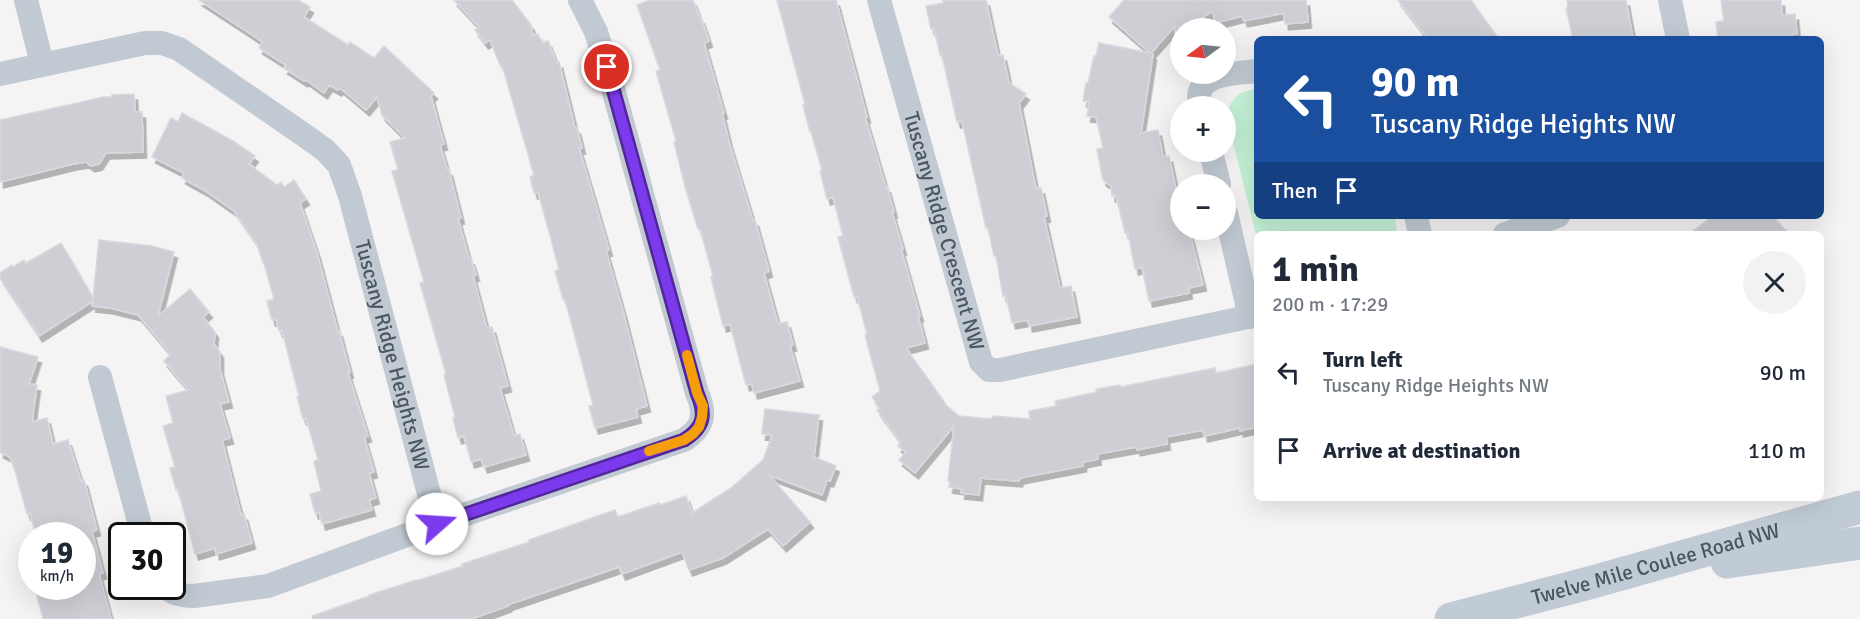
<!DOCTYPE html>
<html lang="en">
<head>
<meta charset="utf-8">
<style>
  :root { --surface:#fff; --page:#f2f2f3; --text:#1f2937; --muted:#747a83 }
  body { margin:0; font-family:Signika,sans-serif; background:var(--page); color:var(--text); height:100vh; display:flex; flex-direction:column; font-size:22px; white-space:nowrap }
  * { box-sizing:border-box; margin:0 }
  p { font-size:20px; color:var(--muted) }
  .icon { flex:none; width:33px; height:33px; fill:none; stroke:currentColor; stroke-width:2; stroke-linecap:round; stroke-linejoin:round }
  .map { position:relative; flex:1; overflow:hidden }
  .side { position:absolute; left:1254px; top:231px; width:570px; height:270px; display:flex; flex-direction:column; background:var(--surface); border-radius:9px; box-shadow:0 6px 24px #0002 }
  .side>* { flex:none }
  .top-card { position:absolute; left:1254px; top:36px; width:570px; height:183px; border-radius:9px; box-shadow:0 6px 24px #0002; background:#1a4fa0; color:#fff; overflow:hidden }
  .needle { width:39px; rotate:255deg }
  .fabs { position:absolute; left:1170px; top:18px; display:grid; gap:12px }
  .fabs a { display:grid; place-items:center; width:66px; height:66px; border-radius:50%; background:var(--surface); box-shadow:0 6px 24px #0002; font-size:30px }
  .speed { position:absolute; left:18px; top:522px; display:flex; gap:12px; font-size:30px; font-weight:700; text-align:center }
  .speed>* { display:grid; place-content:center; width:78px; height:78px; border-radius:50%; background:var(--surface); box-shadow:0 6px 24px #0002; line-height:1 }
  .speed small { font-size:15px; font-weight:400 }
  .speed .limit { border:3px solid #111; border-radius:9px; background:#fff; color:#111 }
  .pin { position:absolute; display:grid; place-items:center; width:51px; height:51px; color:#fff; margin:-26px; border:3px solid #fff; border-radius:50%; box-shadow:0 2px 6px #0007 }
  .me { position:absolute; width:66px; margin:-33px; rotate:71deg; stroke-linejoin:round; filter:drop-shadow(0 0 4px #0008) }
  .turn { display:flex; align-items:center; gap:21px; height:126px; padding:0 18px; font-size:27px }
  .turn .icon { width:78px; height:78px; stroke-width:2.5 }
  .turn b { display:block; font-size:42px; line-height:51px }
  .then { display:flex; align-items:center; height:57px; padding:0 18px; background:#0003; gap:12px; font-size:22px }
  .round { display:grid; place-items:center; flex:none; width:63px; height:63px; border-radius:32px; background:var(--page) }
  .headline { display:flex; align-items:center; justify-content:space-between; height:102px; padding:0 18px }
  h1 { font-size:36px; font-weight:700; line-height:45px }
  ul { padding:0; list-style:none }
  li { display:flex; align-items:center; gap:18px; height:78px; padding:0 18px }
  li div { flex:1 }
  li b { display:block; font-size:22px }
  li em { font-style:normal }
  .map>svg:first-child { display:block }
  .green { fill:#c3f1d5 }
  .building { fill:#cdcfd5; stroke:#d7d9de; stroke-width:1.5; filter:url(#shadow) }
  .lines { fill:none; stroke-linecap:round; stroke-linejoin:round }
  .street { stroke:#c1cad2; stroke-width:24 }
  .secondary { stroke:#c1cbd6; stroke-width:33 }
  .route-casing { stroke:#51269a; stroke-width:15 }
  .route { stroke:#7c3aed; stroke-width:10 }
  .slow { stroke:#f59e0b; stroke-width:10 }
  .labels { text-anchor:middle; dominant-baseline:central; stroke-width:5; stroke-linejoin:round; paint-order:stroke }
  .street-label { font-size:21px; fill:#4a5661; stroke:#fff }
</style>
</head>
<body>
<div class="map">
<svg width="1860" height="619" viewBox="0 0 1860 619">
  <defs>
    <filter id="shadow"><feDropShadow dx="3.5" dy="6" stdDeviation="0" flood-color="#0004"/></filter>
  </defs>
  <rect width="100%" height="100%" fill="#f5f3f3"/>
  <path class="green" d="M1257 89V216H1395L1397 234H1257V238L1226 115C1233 96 1237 92 1257 89Z"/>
  <g class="building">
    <polygon points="199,0 298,0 310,7 304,17 348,45 350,42 374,58 384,46 434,93 431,96 444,144 440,145 447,169 449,170 461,218 458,219 469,259 471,259 476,275 473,276 487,329 492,327 508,386 500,388 514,436 520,434 526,455 484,467 481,459 471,462 464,436 458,438 453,418 455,417 444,375 446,374 420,283 424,282 392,171 398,170 390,142 405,138 382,115 377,97 366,110 340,88 338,90 329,85 324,93 306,80 304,81 284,68 286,65 259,48 263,42"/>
    <polygon points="454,0 512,0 531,25 533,36 538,34 542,43 548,41 556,62 559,62 575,128 577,128 582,148 579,148 609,250 606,251 624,315 647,406 636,409 638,417 595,428 589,406 593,405 565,299 563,299 555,271 559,270 551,239 538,192 534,193 530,177 534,175 502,65 500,65 490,40 485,43 475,30 479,27"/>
    <polygon points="650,0 693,0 700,19 701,18 709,41 704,43 724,113 722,113 729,142 753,221 755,220 769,271 764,273 778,324 787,322 793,345 790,346 800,381 754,393 752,384 746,385 730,324 723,326 711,277 713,276 700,229 698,229 686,190 674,142 676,141 656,71 660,70 637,5"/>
    <polygon points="777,0 836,0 867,117 865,117 886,188 887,187 894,212 892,212 903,249 901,249 920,316 918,316 925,343 906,348 947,406 959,416 992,419 993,416 1030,419 1029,411 1056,406 1055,401 1097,392 1096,389 1120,385 1120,387 1215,368 1216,373 1257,364 1257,427 1240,431 1240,428 1204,436 1203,430 1166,437 1167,444 1137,450 1136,447 1097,454 1098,459 1083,462 1083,466 1020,478 1019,481 981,478 979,495 961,493 962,489 949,487 950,481 948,481 954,426 915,473 899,460 906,452 898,446 901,442 877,410 880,408 872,397 880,391 865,335 867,334 857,296 854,297 838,237 843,236 833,197 827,199 820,171 822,170 811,132 810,132 803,105 805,104"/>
    <polygon points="943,0 986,0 998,56 1003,55 1009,83 1026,94 1019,103 1036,189 1041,188 1047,216 1044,217 1060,288 1071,286 1077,317 1029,326 1028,320 1012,323 1006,295 1003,296 996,256 994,256 988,228 986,228 962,121 957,122 942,55 940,55 934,28 931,29 926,6 943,3"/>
    <polygon points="1124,0 1306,0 1308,22 1285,24 1284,13 1244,21 1242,16 1215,23 1213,11 1185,28 1180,28 1180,31 1175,35 1175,26 1151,53 1153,54 1141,133 1158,130 1163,157 1169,156 1178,199 1180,199 1180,230 1189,230 1203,285 1188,288 1189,293 1149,301 1142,267 1135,269 1128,233 1125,233 1116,195 1112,196 1111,186 1103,180 1097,149 1103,148 1096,117 1087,116 1089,102 1083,101 1086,83 1088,83 1094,56 1096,56 1099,43 1150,53 1109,17"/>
    <polygon points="1398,0 1471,0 1499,39 1428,39"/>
    <polygon points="1567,0 1626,0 1633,39 1573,39 1566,8 1568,8"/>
    <polygon points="1721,0 1781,0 1782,15 1795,14 1797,34 1792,34 1793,39 1718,39 1716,22 1724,21"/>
    <polygon points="134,94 135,112 142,112 143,152 106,153 99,164 91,166 86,162 73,164 0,182 0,120 104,97 112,97 112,95"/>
    <polygon points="182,113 233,141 255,156 249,164 277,185 281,182 284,187 294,180 306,199 300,203 317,253 338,332 339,331 350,372 348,373 368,436 364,437 374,472 369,473 376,498 369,500 372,510 322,524 319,512 315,513 310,494 321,491 314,461 318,460 306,418 303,419 297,397 299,396 282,330 279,331 276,319 272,320 267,301 274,299 264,263 263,263 257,244 234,211 204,190 182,178 184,173 152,157 171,118 178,122"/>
    <polygon points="1713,216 1773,216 1789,234 1689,234"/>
    <polygon points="99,240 152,246 174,252 158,316 190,289 209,312 203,317 215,332 214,344 220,352 220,369 229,402 220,404 230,438 222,440 241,515 244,514 252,543 216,554 215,548 195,554 178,489 176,490 170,468 175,467 163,426 173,423 166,396 189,390 164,361 171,354 138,315 110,308 92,306 93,301 39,336 0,278 0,273 12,265 13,267 24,260 26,263 61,243 93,298"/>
    <polygon points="0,347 38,357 29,384 37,385 32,422 47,418 53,444 68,440 81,481 84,480 97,530 92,531 103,573 99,574 111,619 43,619 37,596 47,593 45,586 82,586 82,536 36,536 30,513 27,514 16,474 10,457 0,452"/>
    <polygon points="765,409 819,415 814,457 836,466 830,481 827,480 822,495 769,475 810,522 783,546 768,529 723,558 689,570 682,552 622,574 619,567 507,605 508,606 471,619 313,619 312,616 369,596 369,595 416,580 416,581 463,566 462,564 529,542 529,540 615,510 618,517 659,503 660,505 686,496 692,513 731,488 763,460 772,435 762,434"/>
  </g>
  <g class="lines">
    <g class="street">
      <polyline points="26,0 42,64"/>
      <path id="s1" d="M879 0 981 362 989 370H1000L1257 315"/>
      <polyline points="1670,0 1678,39"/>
      <path id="s2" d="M0 74 145 43H162L179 49 304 135 325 150 339 165 350 196 437 524"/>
      <path d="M1200 106C1192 72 1234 74 1257 71"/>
      <polyline points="1211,152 1219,184"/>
      <polyline points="1226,213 1250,317"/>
      <polyline points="1416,216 1420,234"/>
      <polyline points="1505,234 1558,216"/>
      <polyline points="100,377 143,536"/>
      <path d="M165 586C172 595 184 596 194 596L268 586 437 524 684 440C704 427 706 413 697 393L607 67 596 32 580 0"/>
    </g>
    <g class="secondary">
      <polyline points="1727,562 1860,543"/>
      <path id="s3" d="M1451 619 1589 583 1860 507"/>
    </g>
  </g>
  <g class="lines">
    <g class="route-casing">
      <path id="route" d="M437 524 684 440C705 427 706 414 697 393L607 67"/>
    </g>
    <use href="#route" class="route"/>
    <polyline class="slow" points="649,451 684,440 693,434 699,427 702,417 703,406 697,393 687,355"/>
  </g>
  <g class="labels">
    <g class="street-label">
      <text stroke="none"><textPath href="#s1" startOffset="240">Tuscany Ridge Crescent NW</textPath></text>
      <text stroke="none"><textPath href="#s2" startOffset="579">Tuscany Ridge Heights NW</textPath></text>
      <text stroke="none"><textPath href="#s3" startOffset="212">Twelve Mile Coulee Road NW</textPath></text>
    </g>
  </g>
</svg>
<div class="fabs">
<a><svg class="needle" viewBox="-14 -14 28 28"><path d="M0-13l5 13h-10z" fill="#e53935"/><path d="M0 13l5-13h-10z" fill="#747a83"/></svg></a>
<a>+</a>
<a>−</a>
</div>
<div class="speed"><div>19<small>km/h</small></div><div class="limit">30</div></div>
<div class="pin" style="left:607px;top:67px;background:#d93025"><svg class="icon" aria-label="arrive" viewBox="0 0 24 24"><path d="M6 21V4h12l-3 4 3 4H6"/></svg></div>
<svg class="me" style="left:437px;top:524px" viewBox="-20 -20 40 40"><circle r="19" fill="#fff"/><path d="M0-13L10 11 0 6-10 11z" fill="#7c3aed"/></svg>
<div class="top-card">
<div class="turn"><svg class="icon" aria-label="left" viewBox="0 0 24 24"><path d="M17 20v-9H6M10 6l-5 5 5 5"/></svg><div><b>90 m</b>Tuscany Ridge Heights NW</div></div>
<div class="then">Then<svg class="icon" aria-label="arrive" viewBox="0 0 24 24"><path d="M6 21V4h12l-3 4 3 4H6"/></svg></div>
</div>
<section class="side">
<div class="headline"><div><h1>1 min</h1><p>200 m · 17:29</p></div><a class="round"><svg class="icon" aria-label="close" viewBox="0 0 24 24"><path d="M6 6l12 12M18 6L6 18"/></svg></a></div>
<ul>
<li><svg class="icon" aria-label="left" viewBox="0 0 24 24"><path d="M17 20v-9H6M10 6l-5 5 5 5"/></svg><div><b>Turn left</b><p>Tuscany Ridge Heights NW</p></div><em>90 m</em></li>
<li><svg class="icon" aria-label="arrive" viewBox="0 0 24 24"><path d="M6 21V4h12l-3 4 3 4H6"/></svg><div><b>Arrive at destination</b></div><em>110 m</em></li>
</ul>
</section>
</div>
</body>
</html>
